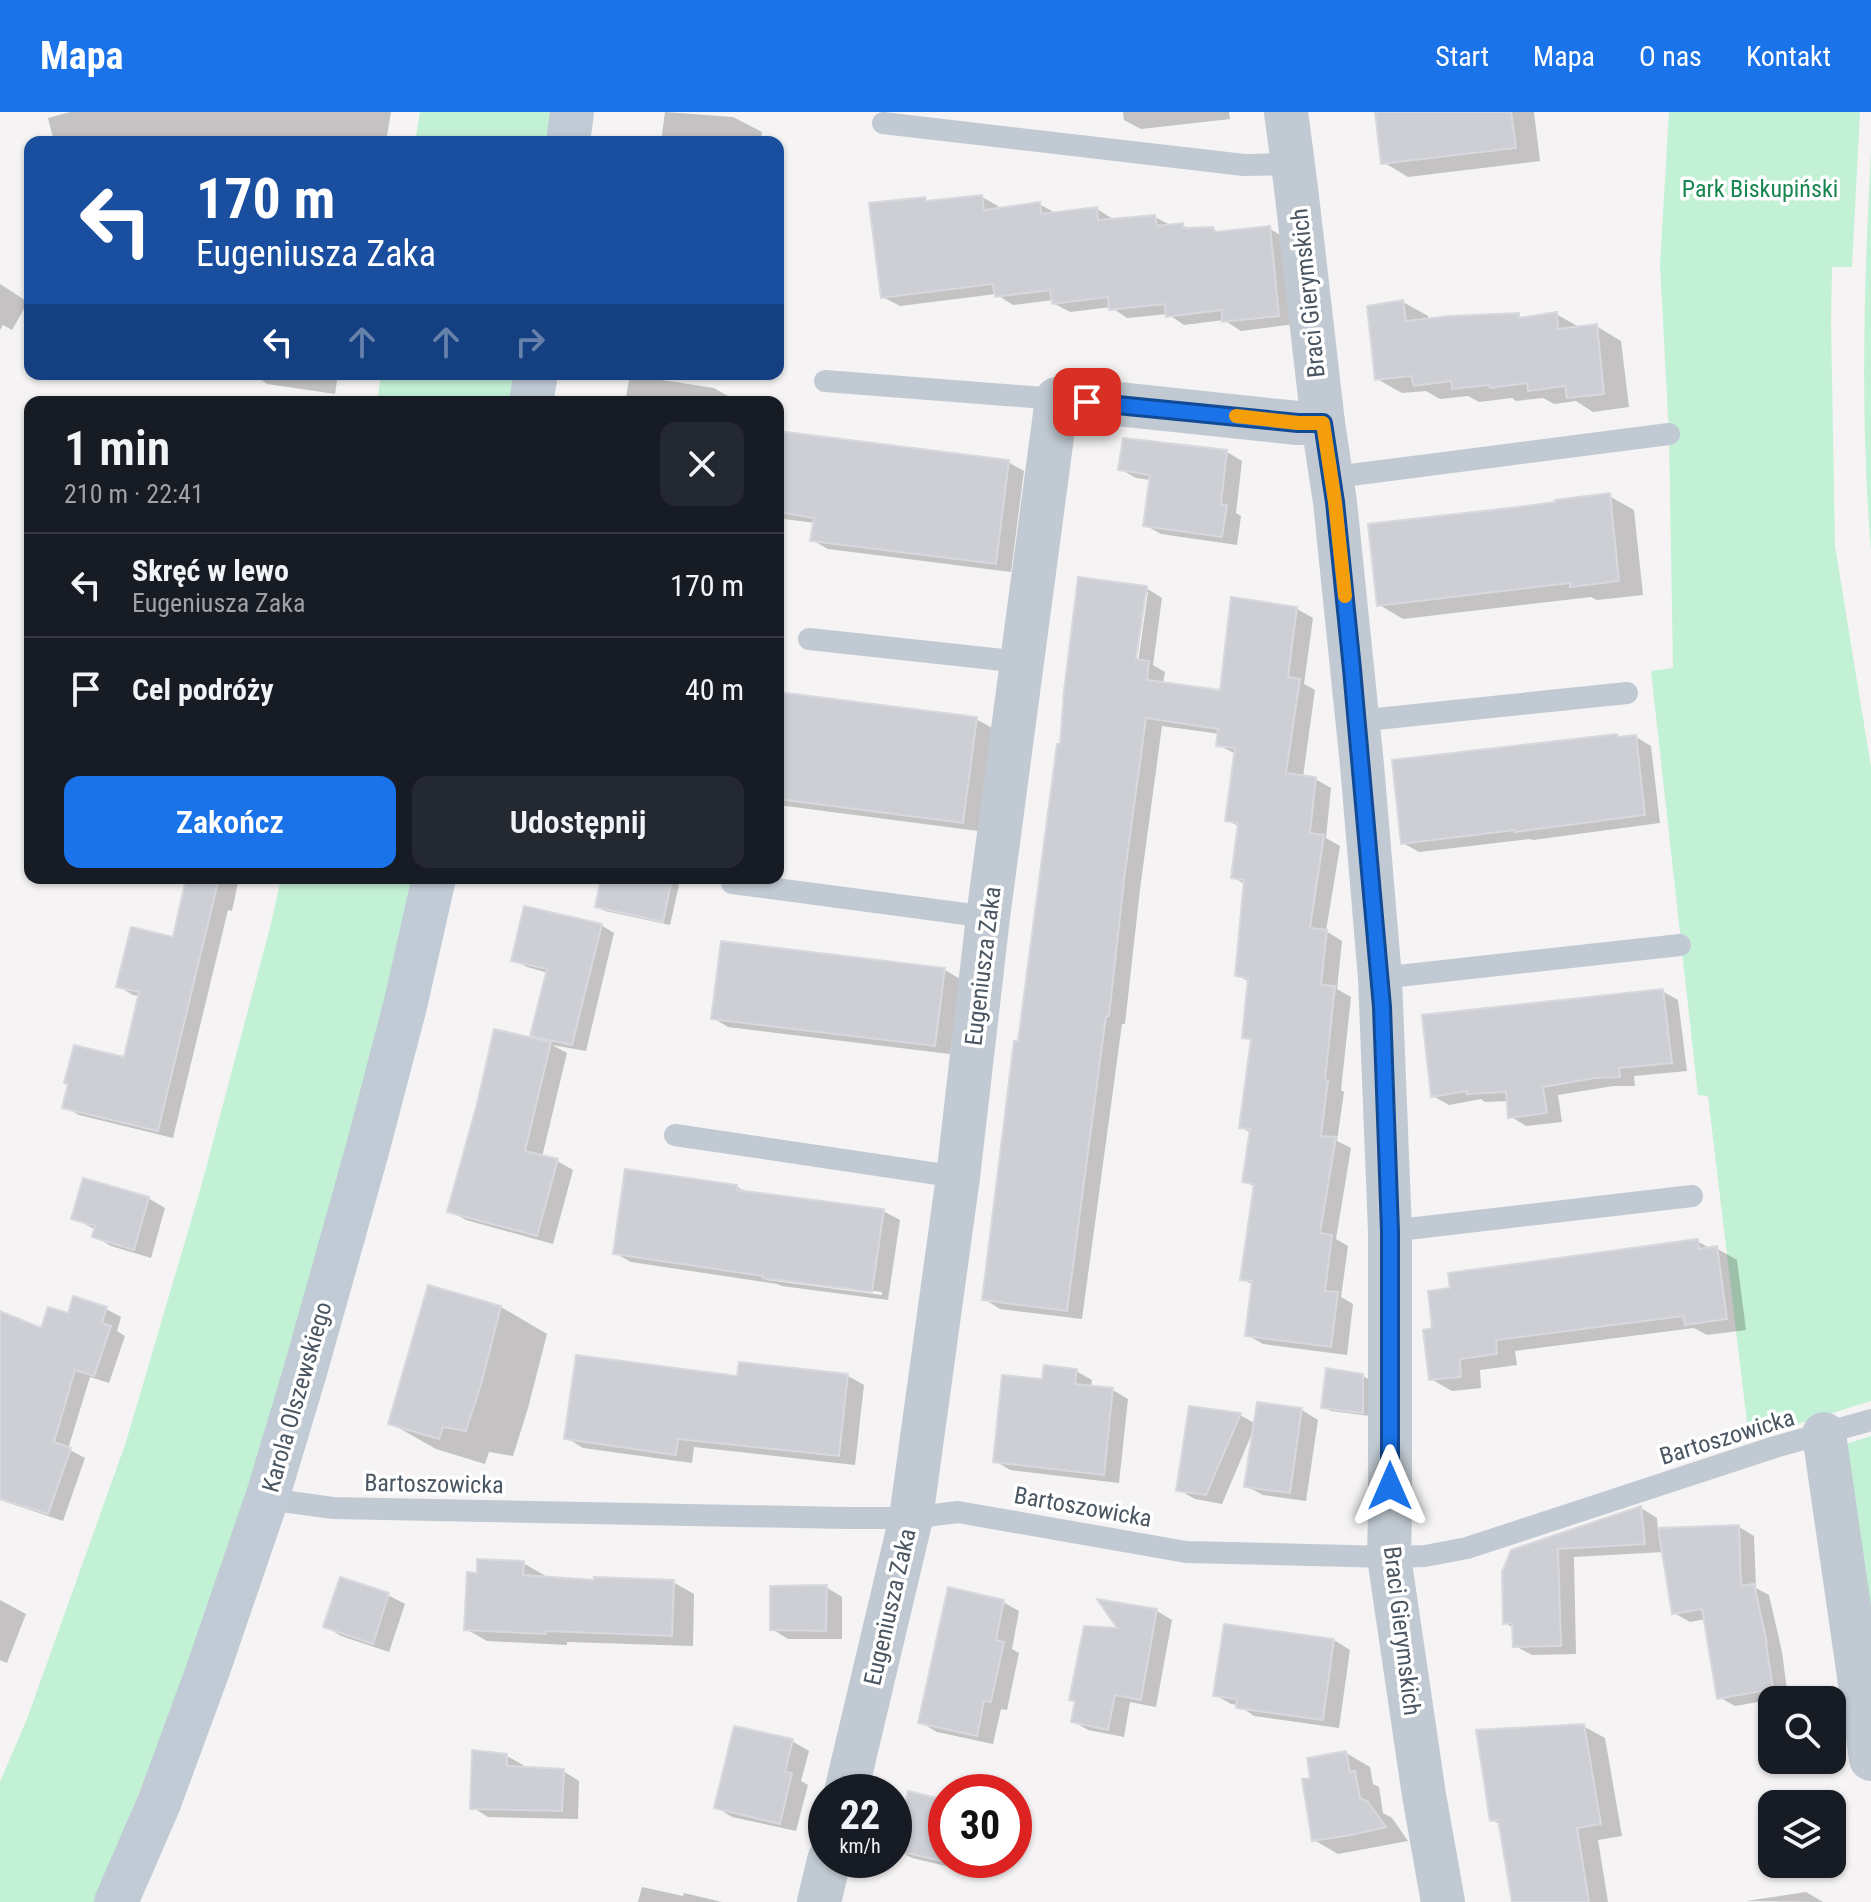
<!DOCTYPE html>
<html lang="pl">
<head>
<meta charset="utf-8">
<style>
  :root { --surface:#171b24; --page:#242831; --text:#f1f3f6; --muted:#9ea1a6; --line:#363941; --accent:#1a73e8 }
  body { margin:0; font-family:"Roboto Condensed",sans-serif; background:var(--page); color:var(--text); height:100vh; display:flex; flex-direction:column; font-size:30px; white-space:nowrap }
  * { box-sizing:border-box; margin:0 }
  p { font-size:26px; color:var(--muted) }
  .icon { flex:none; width:44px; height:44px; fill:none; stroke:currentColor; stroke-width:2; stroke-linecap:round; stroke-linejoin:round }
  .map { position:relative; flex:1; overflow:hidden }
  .drawer { position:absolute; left:24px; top:284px; width:760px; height:488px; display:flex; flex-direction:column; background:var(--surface); border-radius:16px; box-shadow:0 2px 6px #0004 }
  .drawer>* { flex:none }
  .guide { position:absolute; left:24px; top:24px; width:760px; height:244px; border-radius:16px; box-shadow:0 2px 6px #0004; background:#1a4fa0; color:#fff; overflow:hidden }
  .tools { position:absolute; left:1758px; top:1574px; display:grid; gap:16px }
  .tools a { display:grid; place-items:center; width:88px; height:88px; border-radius:16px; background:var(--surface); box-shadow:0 2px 6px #0004; font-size:40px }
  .speed { position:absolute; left:808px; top:1662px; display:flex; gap:16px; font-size:40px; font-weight:700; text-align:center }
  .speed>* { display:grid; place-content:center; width:104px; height:104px; border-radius:50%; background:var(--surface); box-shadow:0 2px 6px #0004; line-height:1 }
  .speed small { font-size:20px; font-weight:400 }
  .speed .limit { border:12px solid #d22; background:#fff; color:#111 }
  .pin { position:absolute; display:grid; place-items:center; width:68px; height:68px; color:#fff; margin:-34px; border-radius:16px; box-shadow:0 4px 12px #0006 }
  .me { position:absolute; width:88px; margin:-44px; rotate:0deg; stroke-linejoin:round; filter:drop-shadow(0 0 6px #0008) }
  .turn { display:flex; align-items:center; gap:28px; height:168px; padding:0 40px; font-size:36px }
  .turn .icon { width:104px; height:104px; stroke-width:2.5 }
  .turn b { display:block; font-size:56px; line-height:68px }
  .lanes { display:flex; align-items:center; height:76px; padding:0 40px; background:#0003; justify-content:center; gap:40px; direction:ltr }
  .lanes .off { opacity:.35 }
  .round { display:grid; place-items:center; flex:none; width:84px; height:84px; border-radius:16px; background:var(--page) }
  .summary { display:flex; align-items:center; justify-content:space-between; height:136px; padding:0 40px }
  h1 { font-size:48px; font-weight:600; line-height:60px }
  .action { display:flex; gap:16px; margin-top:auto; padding:16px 40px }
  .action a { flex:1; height:92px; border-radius:16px; background:var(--accent); color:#fff; font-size:32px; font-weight:600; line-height:92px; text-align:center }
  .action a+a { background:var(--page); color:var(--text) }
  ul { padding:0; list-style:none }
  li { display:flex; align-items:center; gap:24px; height:104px; padding:0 40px; border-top:2px solid var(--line) }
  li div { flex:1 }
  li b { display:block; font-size:30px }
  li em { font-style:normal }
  header { display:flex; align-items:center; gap:48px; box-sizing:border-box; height:112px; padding:0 40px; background:var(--accent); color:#fff }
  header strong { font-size:38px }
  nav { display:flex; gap:44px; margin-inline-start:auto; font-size:28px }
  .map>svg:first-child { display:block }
  .green { fill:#c3f1d5 }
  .shadow { fill:#0003; fill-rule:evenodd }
  .building { fill:#cdcfd5; stroke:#d7d9de; stroke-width:2 }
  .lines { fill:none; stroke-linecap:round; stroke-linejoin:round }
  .lane { stroke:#c1cad2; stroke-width:22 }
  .street { stroke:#c1cad2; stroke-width:44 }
  .secondary { stroke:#c1cbd6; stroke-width:44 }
  .route-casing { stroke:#114b97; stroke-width:20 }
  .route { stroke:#1a73e8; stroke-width:14 }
  .slow { stroke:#f59e0b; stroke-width:14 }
  .labels { text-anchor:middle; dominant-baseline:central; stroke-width:7; stroke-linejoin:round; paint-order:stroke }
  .park-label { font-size:24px; fill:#17864f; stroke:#fff }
  .street-label { font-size:24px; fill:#4a5661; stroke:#fff }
</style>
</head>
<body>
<header>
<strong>Mapa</strong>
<nav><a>Start</a><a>Mapa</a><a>O nas</a><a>Kontakt</a></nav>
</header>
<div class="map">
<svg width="1871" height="1790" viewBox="0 0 1871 1790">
  <rect width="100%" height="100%" fill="#f5f3f3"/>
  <g class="green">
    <polygon points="420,0 553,0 550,30 415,30"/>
    <polygon points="1669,0 1860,0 1852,155 1832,155 1831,210 1835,434 1871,655 1871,1289 1749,1327 1708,984 1698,983 1651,559 1673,556 1669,322 1660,153"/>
    <path d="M1871 38V439C1860 305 1864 172 1871 38Z"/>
    <polygon points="381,262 516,262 511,290 377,290"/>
    <polygon points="281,766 418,766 277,1295 170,1603 104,1769 94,1790 0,1790 0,1670 27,1607 126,1330 201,1075 271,812"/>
    <polygon points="1871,1324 1871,1578 1840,1334"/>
  </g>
  <g class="shadow">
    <polygon points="70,0 391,0 386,30 54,30 48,6"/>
    <polygon points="665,0 733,5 762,20 761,30 661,30"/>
    <polygon points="1123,0 1229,0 1230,7 1141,17 1124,8"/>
    <polygon points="1377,0 1534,0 1540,49 1408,65 1383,50"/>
    <polygon points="982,85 998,94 998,98 1039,92 1057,102 1097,97 1113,107 1155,105 1172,114 1182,113 1190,117 1213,117 1220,121 1269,116 1285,126 1295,212 1241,219 1224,208 1184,213 1168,202 1127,206 1111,195 1070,200 1053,191 1053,188 1013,193 996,182 900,194 883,185 925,87 931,91"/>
    <polygon points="0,172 28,190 12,218 3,213 0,218"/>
    <polygon points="1403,190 1428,204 1428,208 1518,203 1525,207 1556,202 1581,216 1596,214 1621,229 1629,295 1593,300 1576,289 1554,292 1543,286 1516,289 1512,286 1479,290 1468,284 1440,287 1426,279 1402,281 1377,267"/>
    <polygon points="253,262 338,262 335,282 267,272"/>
    <polygon points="630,263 714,276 738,290 625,290"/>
    <polygon points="778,321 1008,350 1024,359 1011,460 828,437 812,428 815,411 784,407 778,403"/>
    <polygon points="1227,340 1242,349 1236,401 1241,404 1237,433 1161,422 1145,413 1151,368 1136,366 1120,357"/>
    <polygon points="1609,384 1634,398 1643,483 1597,488 1591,485 1403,507 1378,492"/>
    <path d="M1080 467 1146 476 1162 486 1153 553 1165 560 1163 572 1221 580 1233 487 1297 497 1313 506 1304 572 1315 578 1303 665 1315 667 1331 676 1326 726 1340 734 1326 819 1342 829 1337 877 1351 885 1341 978 1344 980 1337 1029 1351 1036 1336 1127 1348 1134 1341 1185 1353 1192 1347 1243 1263 1232 1247 1223 1253 1173 1243 1167 1255 1075 1244 1069 1251 1021 1241 1015 1253 930 1244 925 1250 870 1237 863 1246 773 1233 765 1240 715 1227 708 1236 642 1218 633 1220 622 1162 614 1140 777 1125 912H1122L1082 1207 1000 1197 984 1187 1015 931 1019 932 1058 634 1062 635 1066 579ZM1144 480H1148L1137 557H1133Z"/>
    <polygon points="778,582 976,607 992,616 978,719 778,693"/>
    <polygon points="1617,624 1621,626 1636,625 1651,634 1660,711 1533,728 1530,727 1419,740 1403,731"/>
    <polygon points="185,766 239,766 232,799 228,798 173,1026 79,1003 65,995 126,948 141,884 133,883 118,874 174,827 188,767"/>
    <polygon points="603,766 659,766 671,768 679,773 670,813 605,799 597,794"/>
    <polygon points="601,813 614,821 586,939 552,933 567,941 542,1045 557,1049 573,1058 553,1132 466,1108 450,1099 545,929 533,923 548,861 527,855 514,848"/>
    <polygon points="945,858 960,867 950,942 728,915 713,906"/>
    <polygon points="1662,879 1678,888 1687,959 1634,964 1635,974 1613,974 1558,983 1562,1010 1526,1014 1510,1004 1508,989 1485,990 1481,987 1449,993 1433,984"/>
    <path d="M737 1075 748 1081 883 1099 900 1108 888 1188 782 1174 777 1172 631 1150 615 1141ZM762 1164 882 1180V1183L767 1168Z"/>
    <polygon points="148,1086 165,1096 151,1146 111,1134 94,1124 96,1118 74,1106"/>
    <polygon points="1697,1129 1711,1137 1716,1136 1737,1148 1746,1218 1707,1223 1694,1216 1515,1239 1517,1253 1480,1258 1481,1276 1452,1279 1431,1267 1434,1218"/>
    <polygon points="501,1195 547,1222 528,1296 513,1344 489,1340 485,1352 436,1337 390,1311"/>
    <polygon points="106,1197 121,1205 117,1219 125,1224 109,1271 90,1265 68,1337 85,1346 63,1409 0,1388 0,1201 43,1219 69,1203"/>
    <polygon points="741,1252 848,1264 864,1273 855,1353 694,1335 692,1351 583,1336 567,1326 739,1266"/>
    <polygon points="1076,1259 1092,1268 1091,1275 1113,1278 1128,1287 1119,1371 1010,1358 995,1349 1044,1270"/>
    <polygon points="1363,1264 1370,1268 1370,1304 1331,1299 1323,1295"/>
    <polygon points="1258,1292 1302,1298 1318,1308 1306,1389 1263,1383 1246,1374 1253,1319 1222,1392 1195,1387 1179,1378 1240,1303 1256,1312"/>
    <polygon points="1641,1396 1657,1406 1658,1418 1739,1415 1754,1424 1756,1476 1769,1483 1782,1540 1788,1585 1735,1594 1719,1585 1706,1507 1690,1510 1674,1501 1664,1440 1574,1445 1576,1542 1532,1543 1515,1534 1514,1516 1505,1511 1504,1460"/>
    <polygon points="523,1451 544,1463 544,1466 596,1470 673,1470 694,1482 693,1534 567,1530 567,1533 487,1529 466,1517 479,1463"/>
    <polygon points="341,1467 388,1483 405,1492 389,1540 341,1524 325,1514"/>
    <polygon points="826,1475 842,1485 842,1527 788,1527 772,1517"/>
    <polygon points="0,1488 26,1502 7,1551 0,1548"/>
    <polygon points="1003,1490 1019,1499 1012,1537 1019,1541 1007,1598 1001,1597 993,1632 937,1620 920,1610"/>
    <polygon points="1157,1499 1172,1508 1156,1595 1130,1590 1124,1625 1088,1618 1073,1609 1121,1518"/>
    <polygon points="1334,1528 1350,1538 1339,1616 1254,1604 1238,1593 1231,1592 1215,1583"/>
    <polygon points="1583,1614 1605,1626 1622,1724 1598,1728 1608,1790 1514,1790 1501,1713 1492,1708"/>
    <polygon points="792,1629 809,1639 801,1669 808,1673 796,1719 732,1705 716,1695"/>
    <polygon points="1346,1641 1370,1655 1373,1672 1379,1675 1383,1701 1392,1706 1408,1729 1338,1742 1314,1728 1312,1667"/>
    <polygon points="507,1644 523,1653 523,1657 563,1659 579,1669 578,1707 488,1705 472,1695"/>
    <polygon points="946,1690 946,1748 996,1748 992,1765 912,1746 896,1737"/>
    <polygon points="642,1775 683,1784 684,1781 722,1790 638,1790"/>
    <polygon points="1806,1780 1823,1790 1746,1789"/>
  </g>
  <g class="building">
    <polygon points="1375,0 1511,0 1516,36 1381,52"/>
    <polygon points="982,83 984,98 1040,90 1041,102 1097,95 1098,108 1155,103 1157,114 1183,111 1183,116 1213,115 1214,120 1270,114 1279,204 1222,210 1222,198 1166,205 1165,192 1109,198 1108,185 1052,192 1050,178 995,185 993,172 881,186 869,91 925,85 926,89"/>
    <polygon points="1403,188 1406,209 1450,204 1519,201 1519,206 1557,200 1558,217 1597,212 1604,282 1567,286 1565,274 1528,279 1527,271 1490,276 1489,273 1452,277 1451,269 1414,274 1411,264 1375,268 1367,194"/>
    <polygon points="778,319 1009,348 996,452 810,429 814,406 778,400"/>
    <polygon points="1123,326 1227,338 1221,392 1227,393 1222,425 1143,414 1150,363 1118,358"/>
    <polygon points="1610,381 1619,469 1570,475 1570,471 1377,494 1368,412 1518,395 1555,390 1555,388"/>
    <polygon points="1078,465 1147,474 1136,547 1149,549 1147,568 1220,578 1231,485 1297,495 1288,565 1300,567 1286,661 1316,665 1310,721 1324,723 1310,816 1327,818 1321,873 1335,874 1325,968 1328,969 1321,1024 1336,1025 1320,1121 1332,1123 1325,1179 1338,1180 1331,1235 1245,1224 1252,1169 1240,1168 1254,1072 1242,1070 1250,1017 1239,1016 1251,927 1242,926 1248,866 1235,864 1244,768 1231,766 1238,711 1225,709 1235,636 1216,634 1218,617 1146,606 1124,768 1109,904 1106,904 1067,1199 982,1188 1014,929 1018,929 1057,632 1060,632 1064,579"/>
    <polygon points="778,580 977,605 963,711 778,687"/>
    <polygon points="1617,622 1618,625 1636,623 1645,703 1515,720 1515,718 1401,732 1392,648"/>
    <polygon points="186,766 219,766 158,1019 62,996 68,972 64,971 74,933 124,945 139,880 116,875 131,815 173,825"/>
    <polygon points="601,766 672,766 663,810 595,795"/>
    <polygon points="524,794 602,812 572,933 530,924 547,857 511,849"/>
    <polygon points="721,829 945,856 935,934 711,907"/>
    <polygon points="1663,877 1672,951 1619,956 1620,965 1595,966 1543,975 1547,1001 1508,1006 1506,980 1467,982 1467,979 1431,985 1422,903"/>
    <polygon points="494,917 551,930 525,1039 558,1047 537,1124 447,1100 477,992"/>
    <polygon points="625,1057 737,1073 737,1078 884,1097 872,1180 763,1166 763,1164 613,1142"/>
    <polygon points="83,1066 149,1085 134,1138 92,1125 95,1114 71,1107"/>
    <polygon points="1698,1127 1699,1137 1717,1134 1727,1207 1685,1213 1683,1204 1496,1228 1497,1242 1460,1247 1461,1265 1429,1268 1423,1218 1432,1216 1428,1179 1450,1176 1448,1161"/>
    <polygon points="428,1173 501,1194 482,1269 466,1319 443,1315 439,1327 388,1312"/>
    <polygon points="73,1184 107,1195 102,1211 111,1214 94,1264 75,1258 54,1330 71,1336 48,1402 0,1387 0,1199 41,1216 48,1195 68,1201"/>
    <polygon points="576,1243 737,1264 739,1250 848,1262 839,1344 678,1327 676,1343 564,1327"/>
    <polygon points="1044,1253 1077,1257 1075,1272 1113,1276 1104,1363 993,1350 1002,1263 1042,1267"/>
    <polygon points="1326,1256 1363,1262 1363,1301 1321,1296"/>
    <polygon points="1257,1290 1302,1296 1290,1381 1244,1375"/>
    <polygon points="1189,1294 1241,1301 1206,1383 1176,1379"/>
    <polygon points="1641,1394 1645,1432 1558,1437 1561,1534 1513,1535 1512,1511 1503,1512 1502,1460 1511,1438"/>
    <polygon points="1739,1413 1741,1474 1754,1472 1767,1531 1766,1532 1773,1577 1717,1587 1702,1497 1672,1502 1658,1416"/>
    <polygon points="477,1447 524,1449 523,1463 594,1468 594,1465 674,1468 672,1524 546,1519 546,1522 464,1518 467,1460 477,1461"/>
    <polygon points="340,1465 389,1481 373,1532 323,1515"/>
    <polygon points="827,1473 826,1519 770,1518 770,1474"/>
    <polygon points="948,1475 1004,1488 996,1528 1004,1530 991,1590 984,1589 977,1624 918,1611"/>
    <polygon points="1097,1487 1157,1497 1141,1588 1115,1583 1108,1618 1071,1610 1075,1589 1069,1588 1084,1514 1117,1516"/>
    <polygon points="1224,1512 1334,1527 1323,1608 1236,1596 1237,1587 1213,1584"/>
    <polygon points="1584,1612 1601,1712 1577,1716 1589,1790 1512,1790 1498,1708 1490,1709 1476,1618"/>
    <polygon points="734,1614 793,1627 785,1660 792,1661 780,1712 714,1696"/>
    <polygon points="472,1638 507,1642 507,1654 564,1657 562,1699 470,1697"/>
    <polygon points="1346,1639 1350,1660 1355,1659 1360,1686 1368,1690 1386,1715 1351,1723 1312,1729 1302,1667 1310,1666 1307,1646"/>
    <polygon points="908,1679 946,1688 946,1750 894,1738"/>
  </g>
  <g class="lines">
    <g class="lane">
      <polyline points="883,11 1244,53 1292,52"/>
      <polyline points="825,269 1057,287"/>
      <polyline points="1331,364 1351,363 1669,322"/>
      <polyline points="809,527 1022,550"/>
      <polyline points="1357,609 1627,581"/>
      <polyline points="732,771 988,805"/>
      <polyline points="1380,866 1680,833"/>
      <polyline points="675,1023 958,1065"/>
      <polyline points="1390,1119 1692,1084"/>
      <polyline points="268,1383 289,1390 333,1396 846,1406 911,1406 958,1400 1186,1440 1389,1445 1425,1444 1467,1436 1775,1335 1871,1308"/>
    </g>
    <g class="street">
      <polyline points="1286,0 1296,76 1323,311 1335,390 1362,653 1380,866 1390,1119 1390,1400 1389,1445 1424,1683 1443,1790"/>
      <polyline points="1824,1322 1871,1647"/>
      <polyline points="846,1680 911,1406 958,1065 988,805 1057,287 1118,292 1298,311 1323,311"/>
      <polyline points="819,1790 829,1748"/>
    </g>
    <g class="secondary">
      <polyline points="568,30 572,0"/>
      <polyline points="531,290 536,262"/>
      <polyline points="116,1790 159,1691 208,1558 268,1383 305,1260 367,1039 405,894 434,766"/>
    </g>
  </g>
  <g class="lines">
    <g class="route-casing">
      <polyline id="route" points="1087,290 1298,311 1323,311 1335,390 1352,557 1382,895 1390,1119 1390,1374"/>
    </g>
    <use href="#route" class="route"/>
    <polyline class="slow" points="1236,304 1298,311 1323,311 1335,390 1345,484"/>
  </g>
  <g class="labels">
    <g class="park-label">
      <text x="1760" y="77">Park Biskupiński</text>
    </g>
    <g class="street-label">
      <text transform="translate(1308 181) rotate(-96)">Braci Gierymskich</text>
      <text transform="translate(983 854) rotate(-83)">Eugeniusza Zaka</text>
      <text transform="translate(297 1285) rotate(-74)">Karola Olszewskiego</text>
      <text transform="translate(1727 1325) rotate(-17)">Bartoszowicka</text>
      <text transform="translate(434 1372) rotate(1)">Bartoszowicka</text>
      <text transform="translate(1083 1395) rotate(10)">Bartoszowicka</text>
      <text transform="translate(890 1495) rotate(-77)">Eugeniusza Zaka</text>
      <text transform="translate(1402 1519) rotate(83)">Braci Gierymskich</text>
    </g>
  </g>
</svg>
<div class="tools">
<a><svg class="icon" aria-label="search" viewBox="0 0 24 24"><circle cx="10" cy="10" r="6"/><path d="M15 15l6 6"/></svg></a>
<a><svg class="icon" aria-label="layers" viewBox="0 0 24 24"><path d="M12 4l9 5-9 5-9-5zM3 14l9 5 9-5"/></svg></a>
</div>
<div class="speed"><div>22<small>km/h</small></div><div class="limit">30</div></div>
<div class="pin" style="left:1087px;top:290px;background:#d93025"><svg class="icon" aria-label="arrive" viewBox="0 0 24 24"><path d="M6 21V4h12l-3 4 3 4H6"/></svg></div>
<svg class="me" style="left:1390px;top:1374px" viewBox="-20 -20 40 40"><path d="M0-17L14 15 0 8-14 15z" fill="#1a73e8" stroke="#fff" stroke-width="4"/></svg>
<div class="guide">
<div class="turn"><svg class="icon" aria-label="left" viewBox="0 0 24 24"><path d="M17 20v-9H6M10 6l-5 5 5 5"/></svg><div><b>170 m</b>Eugeniusza Zaka</div></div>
<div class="lanes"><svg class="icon" aria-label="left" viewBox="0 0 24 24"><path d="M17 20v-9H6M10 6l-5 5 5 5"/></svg><svg class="icon off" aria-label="ahead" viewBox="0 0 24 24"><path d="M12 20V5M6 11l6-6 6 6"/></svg><svg class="icon off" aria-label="ahead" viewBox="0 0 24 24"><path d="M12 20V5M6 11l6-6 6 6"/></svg><svg class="icon off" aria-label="right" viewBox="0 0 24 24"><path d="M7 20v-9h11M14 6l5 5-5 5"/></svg></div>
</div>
<section class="drawer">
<div class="summary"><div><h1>1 min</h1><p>210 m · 22:41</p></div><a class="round"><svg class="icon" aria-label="close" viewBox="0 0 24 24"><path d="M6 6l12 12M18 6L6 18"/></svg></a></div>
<ul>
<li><svg class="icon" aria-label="left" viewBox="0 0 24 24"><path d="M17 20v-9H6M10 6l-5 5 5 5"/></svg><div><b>Skręć w lewo</b><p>Eugeniusza Zaka</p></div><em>170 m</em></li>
<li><svg class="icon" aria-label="arrive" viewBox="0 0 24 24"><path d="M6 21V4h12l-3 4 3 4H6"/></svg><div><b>Cel podróży</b></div><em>40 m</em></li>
</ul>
<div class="action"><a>Zakończ</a><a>Udostępnij</a></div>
</section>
</div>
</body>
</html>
